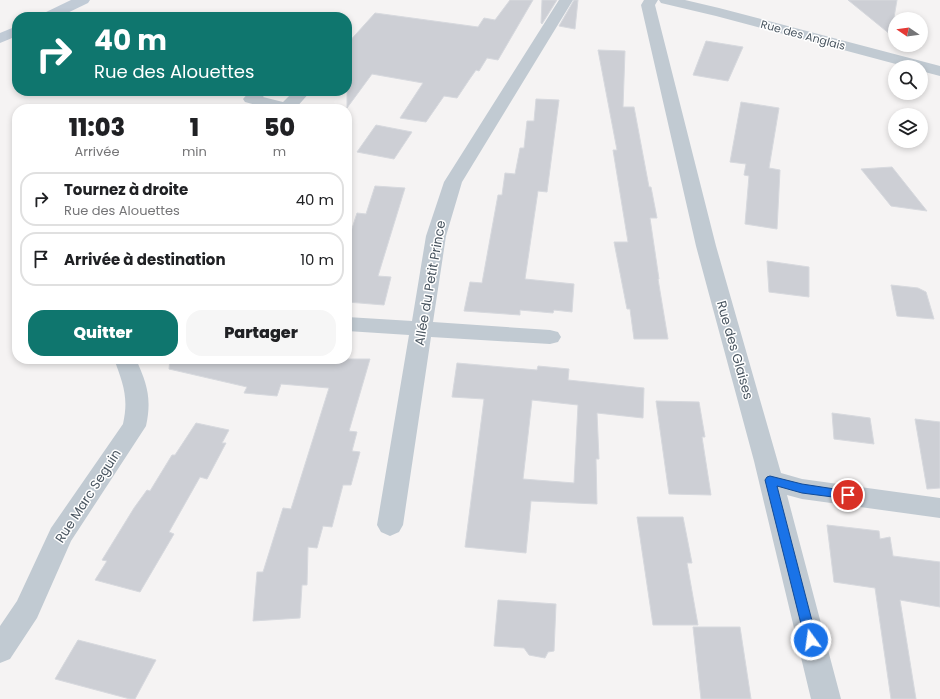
<!DOCTYPE html>
<html lang="fr">
<head>
<meta charset="utf-8">
<style>
  :root { --surface:#fff; --page:#f6f6f6; --text:#202124; --muted:#757577; --line:#e0e0e0; --accent:#0f766e }
  body { margin:0; font-family:Poppins,sans-serif; background:var(--page); color:var(--text); height:100vh; display:flex; flex-direction:column; font-size:15px; white-space:nowrap }
  * { box-sizing:border-box; margin:0 }
  p { font-size:13px; color:var(--muted) }
  .icon { flex:none; width:22px; height:22px; fill:none; stroke:currentColor; stroke-width:2; stroke-linecap:round; stroke-linejoin:round }
  .map { position:relative; flex:1; overflow:hidden }
  .sheet { position:absolute; left:12px; top:104px; width:340px; height:260px; display:flex; flex-direction:column; background:var(--surface); border-radius:16px; box-shadow:0 2px 6px #0003 }
  .sheet>* { flex:none }
  .guide { position:absolute; left:12px; top:12px; width:340px; height:84px; border-radius:16px; box-shadow:0 2px 6px #0003; background:#0f766e; color:#fff; overflow:hidden }
  .needle { width:26px; rotate:283deg }
  .controls { position:absolute; left:888px; top:12px; display:grid; gap:8px }
  .controls a { display:grid; place-items:center; width:40px; height:40px; border-radius:50%; background:var(--surface); box-shadow:0 2px 6px #0003; font-size:20px }
  .pin { position:absolute; display:grid; place-items:center; width:34px; height:34px; color:#fff; margin:-17px; border:2px solid #fff; border-radius:50%; box-shadow:0 1px 4px #0007 }
  .me { position:absolute; width:44px; margin:-22px; rotate:346deg; stroke-linejoin:round; filter:drop-shadow(0 0 3px #0008) }
  .turn { display:flex; align-items:center; gap:14px; height:84px; padding:0 16px; font-size:18px }
  .turn .icon { width:52px; height:52px; stroke-width:2.5 }
  .turn b { display:block; font-size:28px; line-height:34px }
  .eta { display:flex; justify-content:space-evenly; align-items:center; height:68px; text-align:center }
  .eta b { font-size:24px; font-weight:800; line-height:28px }
  .cta { display:flex; gap:8px; margin-top:auto; padding:8px 16px }
  .cta a { flex:1; height:46px; border-radius:16px; background:var(--accent); color:#fff; font-size:16px; font-weight:800; line-height:46px; text-align:center }
  .cta a+a { background:var(--page); color:var(--text) }
  ul { padding:0; list-style:none }
  li { display:flex; align-items:center; gap:12px; height:54px; margin:0 8px 6px; padding:0 8px; border:2px solid var(--line); border-radius:16px }
  li div { flex:1 }
  li b { display:block; font-size:15px }
  li em { font-style:normal }
  .map>svg:first-child { display:block }
  .building { fill:#cdcfd5; stroke:#d7d9de; fill-rule:evenodd }
  .lines { fill:none; stroke-linecap:round; stroke-linejoin:round }
  .minor { fill:#c1cad2; fill-rule:evenodd }
  .secondary { fill:#c1cbd6; fill-rule:evenodd }
  .route { fill:#1a73e8; stroke:#114b97 }
  .labels { text-anchor:middle; dominant-baseline:central; stroke-width:3; stroke-linejoin:round; paint-order:stroke }
  .far-street-label { font-size:11px; fill:#4a5661; stroke:#fff }
  .street-label { font-size:13px; fill:#4a5661; stroke:#fff }
</style>
</head>
<body>
<div class="map">
<svg width="940" height="699" viewBox="0 0 940 699">
  <rect width="100%" height="100%" fill="#f5f3f3"/>
  <g class="building">
    <polygon points="510,0 533,0 498,60 487,58 479,71 476,70 469,80 457,98 444,96 426,122 400,118 423,83 372,74 347,108 347,44 375,13 478,27 484,18 495,20"/>
    <polygon points="542,0 557,0 542,24 541,23"/>
    <polygon points="574,0 578,0 575,29 559,26"/>
    <polygon points="848,0 897,0 891,35"/>
    <polygon points="706,41 743,47 728,81 693,75"/>
    <polygon points="598,50 625,51 623,107 634,107 649,187 651,187 657,218 650,218 659,279 658,279 668,339 634,339 630,309 627,309 614,242 628,242 613,150 617,150"/>
    <polygon points="536,99 559,100 547,192 538,191 525,279 574,284 572,312 554,310 553,313 520,310 520,315 464,311 470,282 482,283 498,195 502,195 505,173 515,174 520,148 524,148 527,121 534,121"/>
    <polygon points="741,102 779,108 769,168 780,170 777,229 745,224 749,176 744,175 746,164 730,162"/>
    <polygon points="376,125 412,132 394,159 357,152"/>
    <polygon points="892,167 927,211 891,206 861,169"/>
    <polygon points="375,186 405,188 378,276 391,277 384,305 347,302 347,244 357,213 366,214"/>
    <polygon points="767,261 809,267 809,297 769,292"/>
    <polygon points="891,285 918,288 926,292 934,319 897,316"/>
    <polygon points="170,359 265,359 310,362 311,359 370,359 349,431 357,432 352,451 360,452 351,485 343,485 332,527 323,526 317,548 308,547 307,585 302,585 300,618 253,621 257,572 263,572 283,508 291,509 329,388 281,384 277,396 244,393 247,387 169,369"/>
    <path d="M457 363 537 370 538 366 569 369 568 380 644 388 643 418 597 413 599 459H596L597 504 531 501 526 553 465 547 484 399 452 397ZM532 400 578 405 574 483 523 479Z"/>
    <polygon points="656,401 699,402 705,437 702,437 711,495 669,494"/>
    <polygon points="832,413 870,418 874,444 834,439"/>
    <polygon points="915,419 940,422 940,488 927,489"/>
    <polygon points="196,423 229,430 222,443 226,443 207,479 200,477 169,532 174,534 140,592 95,580 107,561 102,560 134,508 147,490 150,491 172,455 175,455"/>
    <polygon points="637,517 683,517 692,563 687,563 698,625 653,625"/>
    <polygon points="827,525 879,531 880,539 890,537 893,556 940,562 940,607 900,600 916,699 891,699 875,588 834,582"/>
    <polygon points="498,600 556,604 554,651 548,652 545,658 529,655 524,648 494,646"/>
    <polygon points="693,627 740,627 751,699 701,699"/>
    <polygon points="78,640 156,660 135,699 130,699 55,679"/>
  </g>
  <g class="lines">
    <g class="minor">
      <polygon points="559,0 573,0 462,182 446,236 433,322 550,330 558,332 561,337 558,342 550,344 431,337 403,525 399,532 390,536 381,532 377,525 409,335 347,331 347,317 412,321 426,236 444,182"/>
      <polygon points="644,0 658,0 655,5 716,246 781,473 802,479 940,498 940,518 802,499 787,495 841,699 811,699 754,461 696,246 641,5"/>
      <polygon points="659,0 685,0 719,8 940,66 940,76 921,71 921,67 907,67 716,16 661,3"/>
      <polygon points="250,91 268,91 263,97 283,102 294,91 311,91 295,109 271,109 245,102 243,99"/>
      <path d="M114 359H136C147 384 152 398 146 426L71 541 37 618 10 659 0 663V626L17 601 51 528 123 424C129 398 123 383 114 359Z"/>
    </g>
    <g class="secondary">
      <polygon points="71,0 90,0 88,3 59,17 40,17 42,14"/>
      <polygon points="17,26 17,36 0,43 0,33"/>
    </g>
  </g>
  <polygon class="route" points="770,476 802,484 848,491 851,492 853,495 851,498 848,499 802,493 777,486 817,640 815,643 811,645 807,643 805,640 765,480 767,477"/>
  <g class="labels">
    <g class="far-street-label">
      <text transform="translate(803 35) rotate(15)">Rue des Anglais</text>
    </g>
    <g class="street-label">
      <text transform="translate(430 283) rotate(-80)">Allée du Petit Prince</text>
      <text transform="translate(735 350) rotate(74)">Rue des Glaises</text>
      <text transform="translate(88 496) rotate(-57)">Rue Marc Seguin</text>
    </g>
  </g>
</svg>
<div class="controls">
<a><svg class="needle" viewBox="-14 -14 28 28"><path d="M0-13l5 13h-10z" fill="#e53935"/><path d="M0 13l5-13h-10z" fill="#757577"/></svg></a>
<a><svg class="icon" aria-label="search" viewBox="0 0 24 24"><circle cx="10" cy="10" r="6"/><path d="M15 15l6 6"/></svg></a>
<a><svg class="icon" aria-label="layers" viewBox="0 0 24 24"><path d="M12 4l9 5-9 5-9-5zM3 14l9 5 9-5"/></svg></a>
</div>
<div class="pin" style="left:848px;top:495px;background:#d93025"><svg class="icon" aria-label="arrive" viewBox="0 0 24 24"><path d="M6 21V4h12l-3 4 3 4H6"/></svg></div>
<svg class="me" style="left:811px;top:640px" viewBox="-20 -20 40 40"><circle r="17" fill="#1a73e8" stroke="#fff" stroke-width="3"/><path d="M0-11L8 9 0 5-8 9z" fill="#fff"/></svg>
<div class="guide">
<div class="turn"><svg class="icon" aria-label="right" viewBox="0 0 24 24"><path d="M7 20v-9h11M14 6l5 5-5 5"/></svg><div><b>40 m</b>Rue des Alouettes</div></div>
</div>
<section class="sheet">
<div class="eta">
<div><b>11:03</b><p>Arrivée</p></div>
<div><b>1</b><p>min</p></div>
<div><b>50</b><p>m</p></div>
</div>
<ul>
<li><svg class="icon" aria-label="right" viewBox="0 0 24 24"><path d="M7 20v-9h11M14 6l5 5-5 5"/></svg><div><b>Tournez à droite</b><p>Rue des Alouettes</p></div><em>40 m</em></li>
<li><svg class="icon" aria-label="arrive" viewBox="0 0 24 24"><path d="M6 21V4h12l-3 4 3 4H6"/></svg><div><b>Arrivée à destination</b></div><em>10 m</em></li>
</ul>
<div class="cta"><a>Quitter</a><a>Partager</a></div>
</section>
</div>
</body>
</html>
